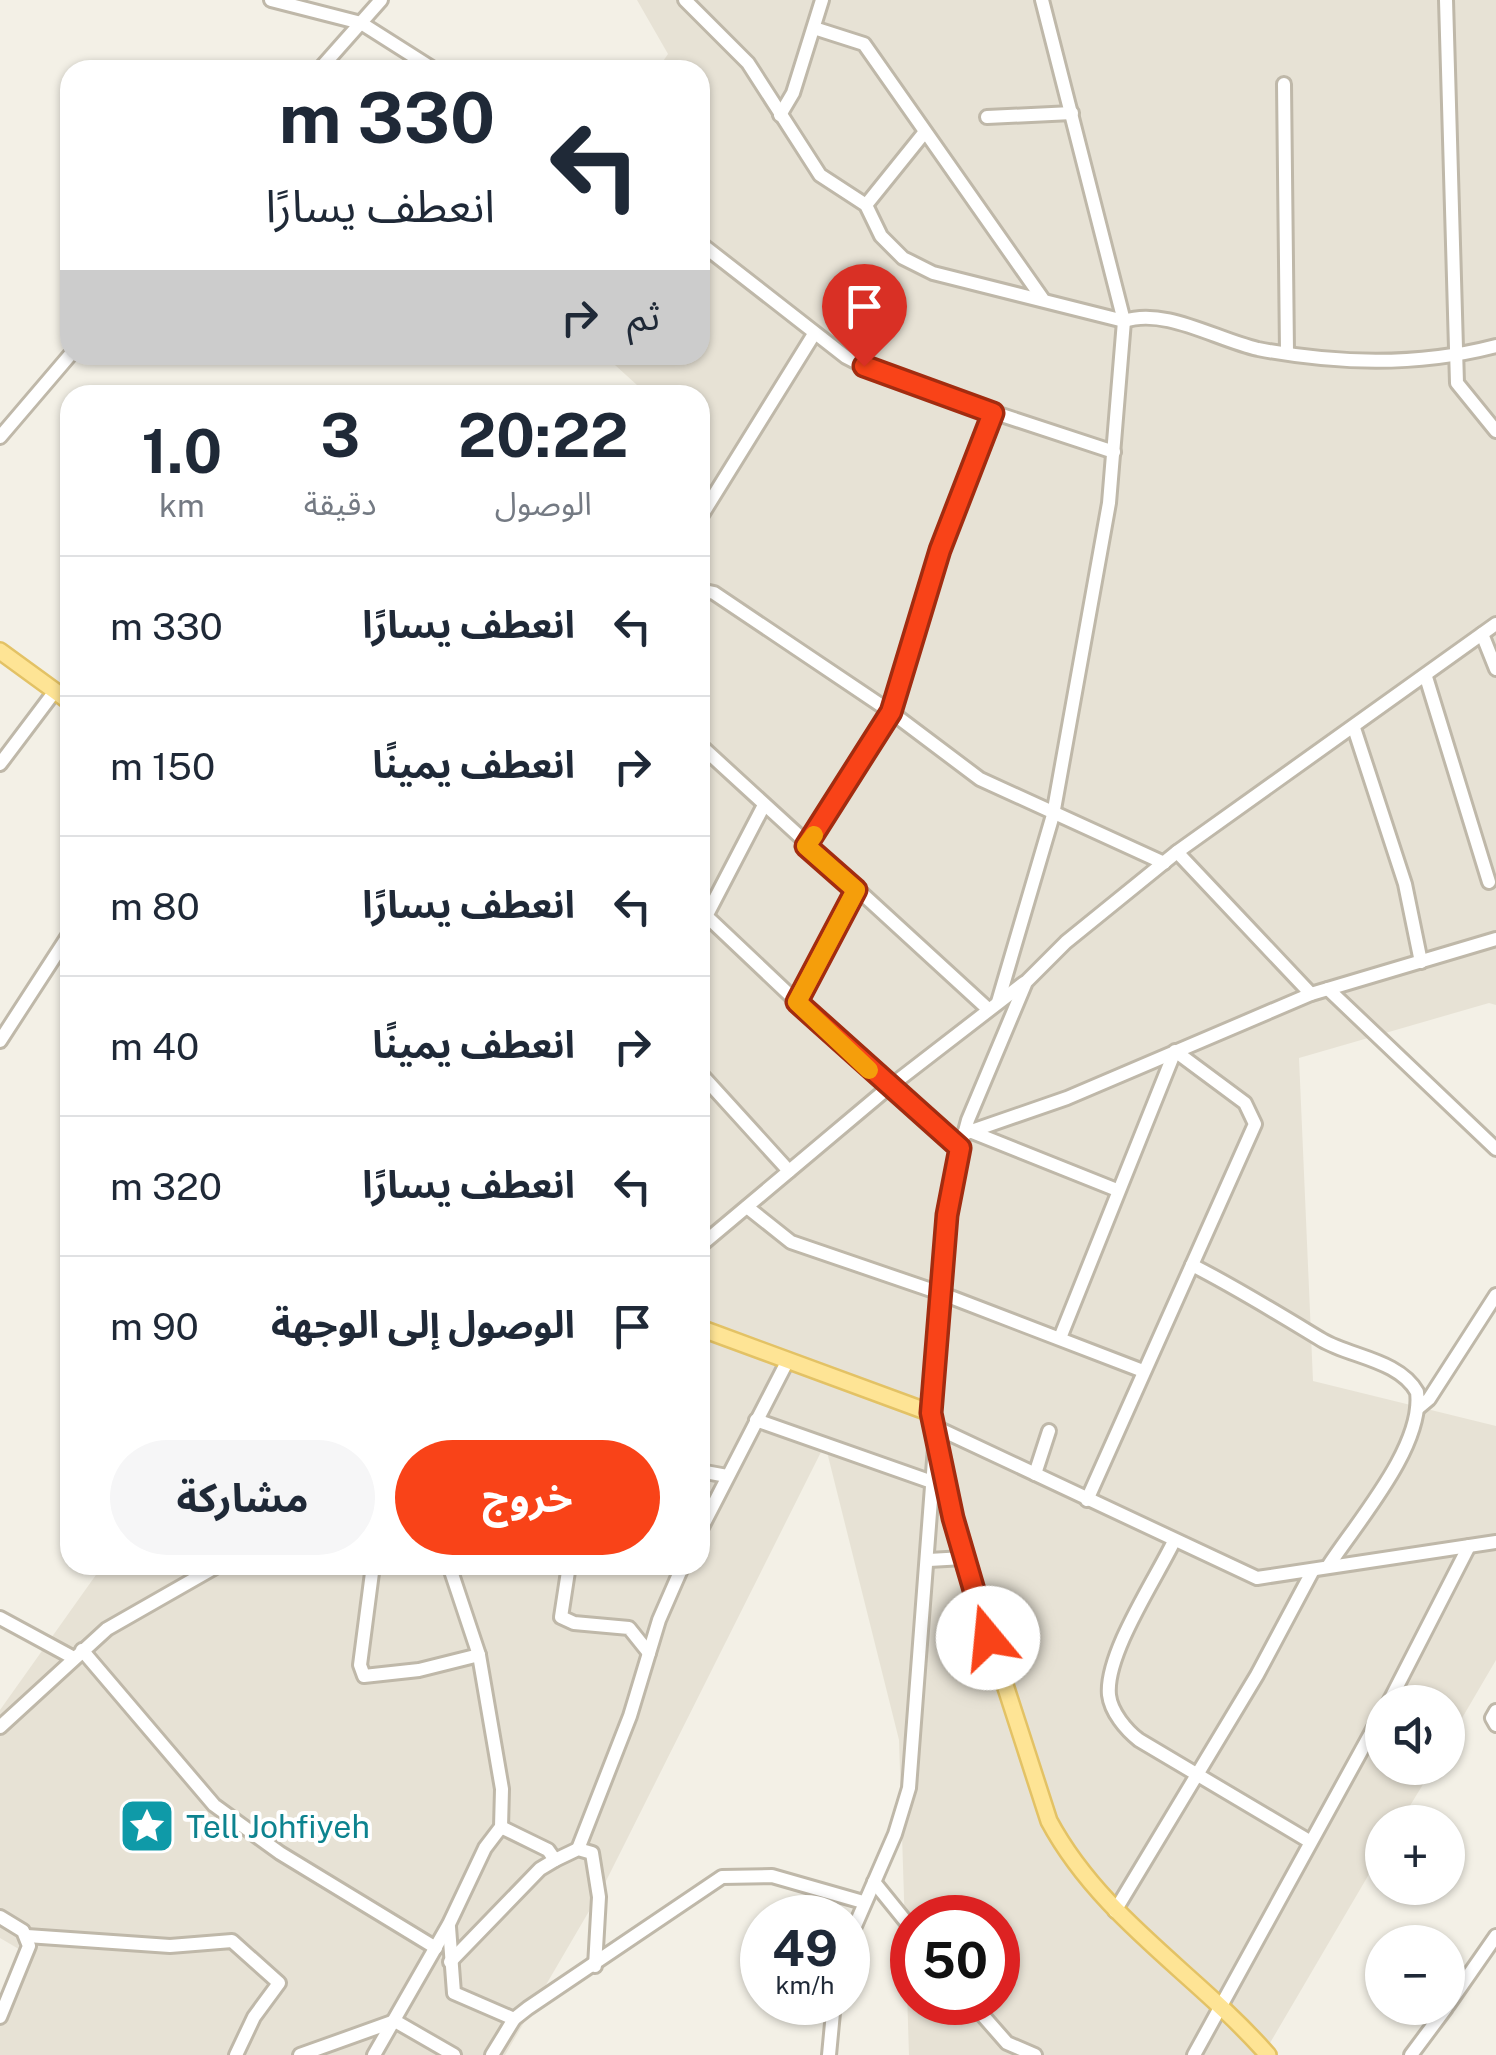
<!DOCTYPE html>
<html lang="ar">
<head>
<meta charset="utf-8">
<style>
  :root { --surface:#fff; --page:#f6f6f7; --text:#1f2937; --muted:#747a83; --line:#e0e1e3; --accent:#f94318 }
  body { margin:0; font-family:"Public Sans","Noto Sans Arabic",sans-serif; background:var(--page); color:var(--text); direction:rtl; height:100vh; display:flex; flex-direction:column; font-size:38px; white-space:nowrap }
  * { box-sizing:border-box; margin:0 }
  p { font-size:32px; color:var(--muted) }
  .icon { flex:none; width:55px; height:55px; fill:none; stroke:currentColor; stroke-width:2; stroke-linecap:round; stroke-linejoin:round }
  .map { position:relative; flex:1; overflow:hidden; direction:ltr }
  .side { position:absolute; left:60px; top:385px; width:650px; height:1190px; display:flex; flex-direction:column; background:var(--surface); border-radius:30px; box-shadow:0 2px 8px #0004; direction:rtl }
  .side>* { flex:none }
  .guide { position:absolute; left:60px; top:60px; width:650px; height:305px; border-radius:30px; box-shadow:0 2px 8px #0004; direction:rtl; background:#fff; color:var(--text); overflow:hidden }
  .controls { position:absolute; left:1365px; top:1685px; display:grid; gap:20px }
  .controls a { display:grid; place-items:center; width:100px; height:100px; border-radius:50%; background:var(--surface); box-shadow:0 2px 8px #0004; font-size:50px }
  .speed { position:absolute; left:740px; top:1895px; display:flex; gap:20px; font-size:50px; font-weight:700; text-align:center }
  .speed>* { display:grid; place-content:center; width:130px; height:130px; border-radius:50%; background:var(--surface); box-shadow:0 2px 8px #0004; line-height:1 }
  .speed small { font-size:25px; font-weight:400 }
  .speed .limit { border:15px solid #d22; background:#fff; color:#111 }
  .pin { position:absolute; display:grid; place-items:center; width:85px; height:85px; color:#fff; margin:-102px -42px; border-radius:50% 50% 50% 0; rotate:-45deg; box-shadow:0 0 10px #0007 }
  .pin .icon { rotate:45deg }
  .me { position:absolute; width:110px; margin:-55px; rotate:343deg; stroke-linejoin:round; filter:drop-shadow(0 0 8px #0008) }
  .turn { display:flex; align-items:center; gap:35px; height:210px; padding:0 50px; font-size:45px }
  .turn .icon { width:130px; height:130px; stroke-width:2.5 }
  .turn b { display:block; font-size:70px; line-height:85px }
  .then { display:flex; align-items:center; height:95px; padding:0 50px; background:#0003; gap:20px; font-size:38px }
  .eta { display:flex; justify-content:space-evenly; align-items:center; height:170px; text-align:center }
  .eta b { font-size:60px; font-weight:700; line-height:70px }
  .cta { display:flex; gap:20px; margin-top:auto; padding:20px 50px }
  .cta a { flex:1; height:115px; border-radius:60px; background:var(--accent); color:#fff; font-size:40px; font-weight:700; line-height:115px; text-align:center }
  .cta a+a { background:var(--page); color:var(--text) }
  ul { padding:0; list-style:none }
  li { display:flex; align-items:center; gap:30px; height:140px; padding:0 50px; border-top:2px solid var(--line) }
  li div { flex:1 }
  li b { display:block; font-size:38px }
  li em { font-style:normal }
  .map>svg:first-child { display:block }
  .residential { fill:#e7e2d5; fill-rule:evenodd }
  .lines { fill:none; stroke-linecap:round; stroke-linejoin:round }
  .minor-casing { stroke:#bfb8a9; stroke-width:18 }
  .major-casing { stroke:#e3c265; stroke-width:20 }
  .minor { stroke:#fff; stroke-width:12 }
  .major { stroke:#fee495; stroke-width:15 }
  .route-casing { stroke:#a22c10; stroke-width:25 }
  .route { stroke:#f94318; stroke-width:18 }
  .slow { stroke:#f59e0b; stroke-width:18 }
  .labels { text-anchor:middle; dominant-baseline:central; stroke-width:8; stroke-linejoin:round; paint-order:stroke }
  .culture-label { font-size:32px; fill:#0d838f; stroke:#fff; text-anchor:start }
</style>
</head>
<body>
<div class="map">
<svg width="1496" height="2055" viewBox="0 0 1496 2055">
  <rect width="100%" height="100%" fill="#f3f0e6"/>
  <path class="residential" d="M637 0H1496V1005L1489 1003 1299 1058 1313 1381 1496 1426V1660L1448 1742V1702H1382V1768H1433L1400 1822H1382V1852L1270 2043 1277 2055H909L899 1740 825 1444 602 1889 505 2055H0V2011L29 1955 0 1938V1710L103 1565H700V395H648L604 355H700V70H657L668 54ZM912 1918H998V2002H912Z"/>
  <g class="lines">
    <g class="minor-casing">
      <g id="minor">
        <polyline points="271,0 361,23 435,70"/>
        <path d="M685 0 748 63 820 175 866 205 881 236 903 258 933 273 1124 321C1165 307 1217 340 1258 349 1336 364 1419 366 1496 346"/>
        <polyline points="1446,0 1457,383 1496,431"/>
        <polyline points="814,28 864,44 1042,298"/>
        <polyline points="319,70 381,0"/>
        <polyline points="1284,84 1287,352"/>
        <polyline points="780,115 793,93 822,0"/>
        <polyline points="987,117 1072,113"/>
        <polyline points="866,205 924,133"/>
        <polyline points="700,243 846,357 883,376 1114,452"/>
        <polyline points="0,437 70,355"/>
        <polyline points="700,518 814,334"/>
        <polyline points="700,590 714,593 891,712 980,779 1164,863"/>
        <polyline points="1482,634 1496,669"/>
        <polyline points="1426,677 1489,882"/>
        <polyline points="1354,728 1405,884 1421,962"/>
        <polyline points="700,745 988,1009"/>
        <polyline points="0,764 55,691"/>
        <polyline points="806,846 891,712 940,550 993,413"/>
        <polyline points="1177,852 1311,994"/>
        <polyline points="700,910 888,1088 960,1148"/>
        <polyline points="700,928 763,807"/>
        <polyline points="1328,989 1496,1149"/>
        <polyline points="797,1002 855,890"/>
        <polyline points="998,1002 1053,815 1109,503 1124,321 1042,0"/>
        <polyline points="0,1041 70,933"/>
        <polyline points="700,1073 789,1171"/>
        <polyline points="972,1132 1117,1190"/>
        <polyline points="963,1134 1067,1098 1311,994 1496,939"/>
        <polyline points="747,1207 791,1242 940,1293 1143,1371"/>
        <polyline points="700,1246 888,1088 1024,983"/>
        <path d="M1192 1265C1237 1288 1279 1314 1322 1340 1351 1357 1399 1360 1417 1392 1424 1446 1357 1522 1329 1565"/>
        <polyline points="1060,1338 1175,1051 1245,1103 1255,1124 1087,1500"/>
        <polyline points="1417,1409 1429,1399 1496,1295"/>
        <polyline points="931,1413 954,1172 968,1120 1026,982 1066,942 1177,852 1496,624"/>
        <polyline points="756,1420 932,1482"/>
        <polyline points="933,1426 1257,1578 1496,1542"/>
        <polyline points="700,1471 727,1476"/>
        <polyline points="1035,1474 1049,1431"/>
        <polyline points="700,1531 788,1360"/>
        <path d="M1173 1543C1155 1580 1105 1655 1109 1695 1111 1712 1126 1730 1139 1740L1309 1841"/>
        <polyline points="929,1560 964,1558"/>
        <polyline points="373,1565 360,1665 364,1676 419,1670 479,1655"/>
        <polyline points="569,1565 561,1617 574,1623 629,1628 649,1653"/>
        <polyline points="0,1618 72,1657"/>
        <polyline points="82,1650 214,1805 280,1853 436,1948"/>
        <polyline points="1389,1702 1469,1546"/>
        <polyline points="1496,1711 1492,1718 1496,1725"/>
        <polyline points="0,1727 107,1629 219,1565"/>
        <polyline points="501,1827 548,1850 555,1860 578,1849 592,1853 599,1897 595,1966"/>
        <polyline points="578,1849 630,1716 659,1620 683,1565"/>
        <polyline points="874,1882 912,1929"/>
        <polyline points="1115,1911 1257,1675 1312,1572"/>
        <polyline points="0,1917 23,1931 29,1946 0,2017"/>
        <polyline points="449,1927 454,1993 514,2019"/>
        <polyline points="27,1936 170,1946 232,1941 279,1983 254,2017 236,2055"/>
        <polyline points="848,1942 895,1834 909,1788 935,1447"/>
        <polyline points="450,1962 540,1869 555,1860"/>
        <polyline points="971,2002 1007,2043 1035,2055"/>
        <polyline points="1448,2005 1496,1936"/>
        <polyline points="300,2055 395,2021 454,2055"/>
        <polyline points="374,2055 449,1924 485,1848 501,1827 502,1789 479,1655 449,1565"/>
        <polyline points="492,2055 514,2019 528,2008 722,1877 772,1876 863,1902"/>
        <polyline points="829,2055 834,2002"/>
        <polyline points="1194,2055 1382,1713"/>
        <polyline points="1411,2055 1446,2008"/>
      </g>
    </g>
    <g class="major-casing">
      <g id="major">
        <polyline points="0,651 70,702"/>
        <path d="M700 1328 931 1413 964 1558 1049 1821C1101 1918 1197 1974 1268 2055"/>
      </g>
    </g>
    <use href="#minor" class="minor"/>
    <use href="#major" class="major"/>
  </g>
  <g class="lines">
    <g class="route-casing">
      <polyline id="route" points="864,366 993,413 940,550 891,712 806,846 856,890 797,1002 960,1148 947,1215 931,1413 953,1518 988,1638"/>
    </g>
    <use href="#route" class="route"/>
    <polyline class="slow" points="814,835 806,846 856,890 797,1002 869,1070"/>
  </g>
  <defs>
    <g id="sight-square" transform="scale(2.875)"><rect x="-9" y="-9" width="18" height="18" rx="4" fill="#0f9aa8" stroke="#fff"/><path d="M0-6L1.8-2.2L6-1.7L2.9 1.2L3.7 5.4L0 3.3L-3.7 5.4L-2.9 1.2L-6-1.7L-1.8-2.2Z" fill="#fff"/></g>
  </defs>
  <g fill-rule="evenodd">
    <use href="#sight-square" x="147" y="1826"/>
  </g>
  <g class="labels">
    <g class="culture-label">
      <text x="186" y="1826">Tell Johfiyeh</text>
    </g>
  </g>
</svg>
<div class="controls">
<a><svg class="icon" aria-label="sound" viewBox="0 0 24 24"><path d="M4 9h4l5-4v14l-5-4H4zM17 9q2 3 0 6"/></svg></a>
<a>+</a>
<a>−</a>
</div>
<div class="speed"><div>49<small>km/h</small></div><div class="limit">50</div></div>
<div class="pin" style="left:864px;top:366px;background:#d93025"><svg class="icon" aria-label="arrive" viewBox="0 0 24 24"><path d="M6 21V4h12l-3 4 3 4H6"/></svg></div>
<svg class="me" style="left:988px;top:1638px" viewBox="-20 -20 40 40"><circle r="19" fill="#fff"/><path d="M0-13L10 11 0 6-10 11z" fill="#f94318"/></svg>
<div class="guide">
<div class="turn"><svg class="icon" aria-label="left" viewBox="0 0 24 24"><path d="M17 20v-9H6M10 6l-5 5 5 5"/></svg><div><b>330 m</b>انعطف يسارًا</div></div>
<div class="then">ثم<svg class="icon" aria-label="right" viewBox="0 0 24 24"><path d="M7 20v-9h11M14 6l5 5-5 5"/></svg></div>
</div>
<section class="side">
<div class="eta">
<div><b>20:22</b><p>الوصول</p></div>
<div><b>3</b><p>دقيقة</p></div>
<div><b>1.0</b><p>km</p></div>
</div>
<ul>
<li><svg class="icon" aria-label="left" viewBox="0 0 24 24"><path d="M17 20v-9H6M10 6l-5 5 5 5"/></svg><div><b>انعطف يسارًا</b></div><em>330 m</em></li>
<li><svg class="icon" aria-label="right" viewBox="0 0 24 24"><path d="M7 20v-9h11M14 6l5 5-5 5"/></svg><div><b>انعطف يمينًا</b></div><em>150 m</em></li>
<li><svg class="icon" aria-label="left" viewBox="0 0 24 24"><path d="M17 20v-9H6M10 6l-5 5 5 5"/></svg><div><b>انعطف يسارًا</b></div><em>80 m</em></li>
<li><svg class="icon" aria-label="right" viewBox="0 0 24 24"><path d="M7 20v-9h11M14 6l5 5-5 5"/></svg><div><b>انعطف يمينًا</b></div><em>40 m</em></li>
<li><svg class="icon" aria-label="left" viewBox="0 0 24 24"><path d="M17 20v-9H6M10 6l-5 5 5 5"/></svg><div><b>انعطف يسارًا</b></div><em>320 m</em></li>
<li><svg class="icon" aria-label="arrive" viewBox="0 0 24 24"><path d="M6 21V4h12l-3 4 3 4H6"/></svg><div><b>الوصول إلى الوجهة</b></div><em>90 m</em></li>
</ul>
<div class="cta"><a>خروج</a><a>مشاركة</a></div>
</section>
</div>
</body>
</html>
